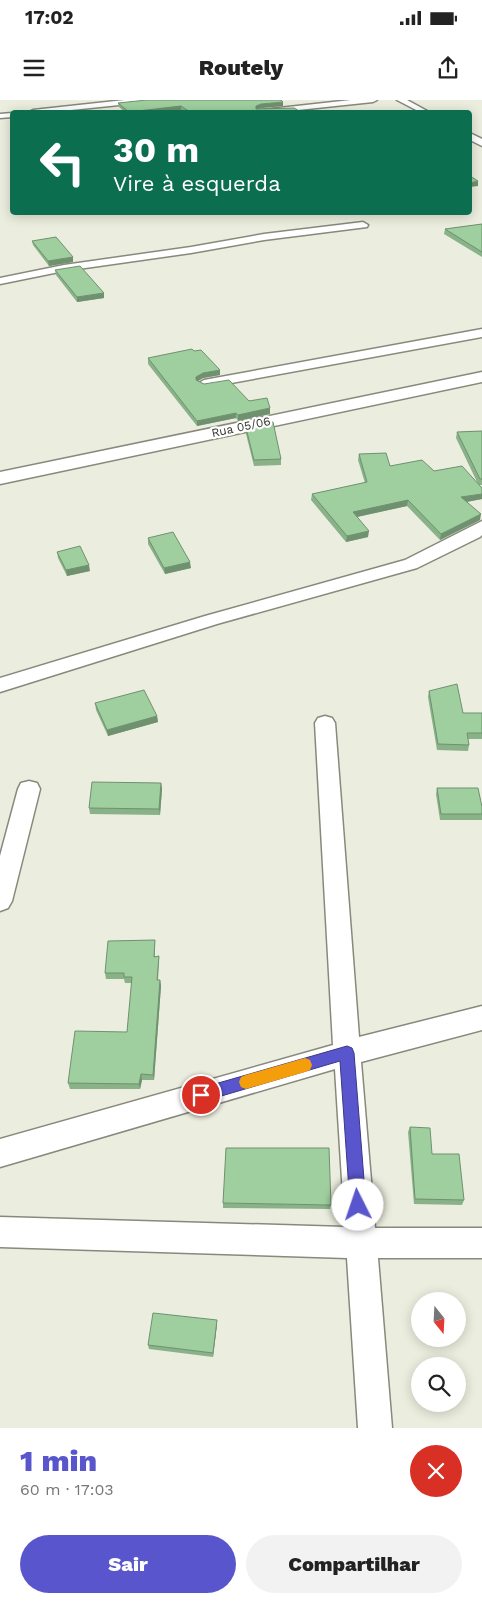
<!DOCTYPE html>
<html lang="pt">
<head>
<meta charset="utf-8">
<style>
  :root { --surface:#fff; --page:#f2f2f2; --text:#222; --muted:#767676; --accent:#5956cd }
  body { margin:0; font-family:"Work Sans",sans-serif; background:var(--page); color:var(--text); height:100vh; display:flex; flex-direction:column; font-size:19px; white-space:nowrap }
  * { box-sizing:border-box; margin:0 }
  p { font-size:16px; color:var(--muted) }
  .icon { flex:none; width:28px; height:28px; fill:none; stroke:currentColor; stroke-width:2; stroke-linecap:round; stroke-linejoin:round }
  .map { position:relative; height:1328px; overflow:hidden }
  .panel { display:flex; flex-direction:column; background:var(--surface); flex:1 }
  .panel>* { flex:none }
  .top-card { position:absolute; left:10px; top:10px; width:462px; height:105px; border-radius:5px; box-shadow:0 2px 12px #0003; background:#0b6e4f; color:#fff; overflow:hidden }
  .needle { width:32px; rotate:162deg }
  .fabs { position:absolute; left:411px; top:1192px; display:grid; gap:10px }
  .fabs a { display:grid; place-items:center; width:55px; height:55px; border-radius:50%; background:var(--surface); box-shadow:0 2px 12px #0003; font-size:25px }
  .pin { position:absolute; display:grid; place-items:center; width:42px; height:42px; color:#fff; margin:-21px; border:2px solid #fff; border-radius:50%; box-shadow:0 1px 5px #0007 }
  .me { position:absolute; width:55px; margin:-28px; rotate:356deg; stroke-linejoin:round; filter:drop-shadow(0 0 4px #0008) }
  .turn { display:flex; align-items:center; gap:18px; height:105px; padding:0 20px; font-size:22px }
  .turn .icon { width:65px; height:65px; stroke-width:2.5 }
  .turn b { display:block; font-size:35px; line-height:42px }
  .round { display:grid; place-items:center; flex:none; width:52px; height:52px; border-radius:26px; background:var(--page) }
  .head { display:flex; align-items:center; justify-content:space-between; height:85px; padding:0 20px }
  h1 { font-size:30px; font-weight:800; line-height:38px; color:var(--accent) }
  .button { display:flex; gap:10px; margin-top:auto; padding:10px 20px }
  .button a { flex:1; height:58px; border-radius:30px; background:var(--accent); color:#fff; font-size:20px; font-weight:800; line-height:58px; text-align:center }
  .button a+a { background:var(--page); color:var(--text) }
  .status { display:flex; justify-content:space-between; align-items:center; height:35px; padding:0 25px; background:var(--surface); direction:ltr }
  .status svg { height:14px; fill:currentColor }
  header { display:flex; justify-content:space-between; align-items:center; height:65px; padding:0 20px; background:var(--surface); font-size:22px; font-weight:800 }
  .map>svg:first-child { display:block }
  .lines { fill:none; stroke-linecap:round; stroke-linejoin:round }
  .minor-casing { stroke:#88897c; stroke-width:3 }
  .tertiary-casing { stroke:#88897c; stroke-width:3 }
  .minor { fill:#fff; fill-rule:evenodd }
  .tertiary { fill:#fff; fill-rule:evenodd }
  .wall { fill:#89b289 }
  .shaded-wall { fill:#6f916f }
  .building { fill:#9fcf9f; stroke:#6f916f }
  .route { fill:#5956cd; stroke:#3a3885 }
  .slow { fill:#f59e0b }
  .labels { text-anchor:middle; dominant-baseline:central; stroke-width:4.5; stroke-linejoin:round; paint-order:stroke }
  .far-street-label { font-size:12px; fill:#32322d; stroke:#fff }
</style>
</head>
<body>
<div class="status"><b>17:02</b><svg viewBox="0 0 49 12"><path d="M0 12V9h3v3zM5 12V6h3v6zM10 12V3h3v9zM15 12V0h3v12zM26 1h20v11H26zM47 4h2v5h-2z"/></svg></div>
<header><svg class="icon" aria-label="menu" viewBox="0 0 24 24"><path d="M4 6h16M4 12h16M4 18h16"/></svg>Routely<svg class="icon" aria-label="share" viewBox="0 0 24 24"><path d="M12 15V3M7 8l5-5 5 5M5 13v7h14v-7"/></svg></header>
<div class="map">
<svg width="482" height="1328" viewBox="0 0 482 1328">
  <rect width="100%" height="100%" fill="#ebedde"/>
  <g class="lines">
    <g class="minor-casing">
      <g id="minor">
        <polygon points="125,0 152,0 148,2 52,12 29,12 33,10"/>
        <polygon points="351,0 377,0 373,2 279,12 257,12 261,10"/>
        <polygon points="397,0 407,0 429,12 420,12"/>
        <polygon points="12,13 12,17 0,18 0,14"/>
        <polygon points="470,33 482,39 482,46 470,40"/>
        <polygon points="363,122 368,125 367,127 264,140 191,153 64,171 0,184 0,178 64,165 191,147 264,134"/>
        <polygon points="482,229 482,237 204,288 197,284 204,280"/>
        <polygon points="482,421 482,435 480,437 417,468 217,524 0,592 0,578 205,516 405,460"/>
        <polygon points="325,616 332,618 335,623 359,937 482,906 482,930 361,962 375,1128 482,1128 482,1158 378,1158 392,1328 358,1328 347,1158 0,1147 0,1117 345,1127 335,969 0,1067 0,1039 333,945 315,623 318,618"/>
        <polygon points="29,681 37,683 40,689 12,801 8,808 0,811 0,756 18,689 21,683"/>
      </g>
    </g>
    <g class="tertiary-casing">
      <polygon id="tertiary" points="482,272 482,282 0,384 0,372"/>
    </g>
    <use href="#minor" class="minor"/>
    <use href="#tertiary" class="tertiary"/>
  </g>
  <g class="wall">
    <polygon points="118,3 283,6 261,8 259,9 301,12 184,12 181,10 158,12 125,12 119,7"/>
    <polygon points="482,124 482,157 444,134 445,129"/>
    <polygon points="32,141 73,157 73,162 49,166 33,145"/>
    <polygon points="55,170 104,193 104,198 77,202 56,175"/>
    <polygon points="148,258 220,275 203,278 198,281 204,284 270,308 270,314 238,321 236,318 197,326 148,264"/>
    <polygon points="246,328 281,359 281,365 254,366 246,334"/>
    <polygon points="482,331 482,385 479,385 482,388 482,399 467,402 480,420 440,440 407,406 357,417 368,437 346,442 311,400 312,394 365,383 358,360 359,354 390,366 434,371 478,384 456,338 457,332"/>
    <polygon points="148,438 191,468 165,474 148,444"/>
    <polygon points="57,452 90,471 67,476 58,458"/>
    <polygon points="429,591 463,613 482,613 482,639 468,639 469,645 468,651 437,650 428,597"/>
    <polygon points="95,603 157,616 158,622 108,636 96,610"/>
    <polygon points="161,683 162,689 160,715 90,714 89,708"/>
    <polygon points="437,688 482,707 482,720 440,720 436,694"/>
    <polygon points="155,840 155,857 159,856 159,862 158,880 160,880 161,886 154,980 142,980 140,989 70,989 68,983 127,932 132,883 125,883 124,879 106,879 105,873"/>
    <polygon points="410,1027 432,1054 464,1100 462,1105 414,1104 408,1032"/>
    <polygon points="223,1103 331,1105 330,1109 223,1108"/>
    <polygon points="217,1224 213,1257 149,1249 148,1245"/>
  </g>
  <g class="shaded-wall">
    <polygon points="283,2 283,6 261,8 256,10 256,12 256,6 261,4"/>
    <polygon points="181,6 181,10 158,12 129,12"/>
    <polygon points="478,81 478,86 470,87 470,83"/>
    <polygon points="73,157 73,162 49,166 48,161"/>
    <polygon points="104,193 104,198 77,202 77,197"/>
    <polygon points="220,270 220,275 203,278 196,282 196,277 203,273"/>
    <polygon points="270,308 270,314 238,321 238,315"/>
    <polygon points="236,313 236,318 197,326 197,321"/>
    <polygon points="482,394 482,399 460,403 461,397"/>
    <polygon points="408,400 407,406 352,418 353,412"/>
    <polygon points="481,414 480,420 440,440 441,434"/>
    <polygon points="369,431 368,437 346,442 347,436"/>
    <polygon points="190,462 191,468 165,474 164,468"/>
    <polygon points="89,465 90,471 67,476 66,470"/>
    <polygon points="157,616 158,622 108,636 107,630"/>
    <polygon points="161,683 162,689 160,715 159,709"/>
    <polygon points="160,880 161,886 154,980 153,975"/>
    <polygon points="141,974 142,980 140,989 139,984"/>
    <polygon points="217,1220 217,1224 213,1257 213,1253"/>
  </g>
  <g class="building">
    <polygon points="147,0 281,0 283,2 261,4 256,6 256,9 294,8 301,12 190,12 181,6 129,12 118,3"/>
    <polygon points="470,76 478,81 470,83"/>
    <polygon points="482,124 482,152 445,129"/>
    <polygon points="56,137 73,157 48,161 32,141"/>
    <polygon points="80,166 104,193 77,197 55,170"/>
    <polygon points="192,249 194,251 201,250 220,270 203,273 196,277 196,280 204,284 229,280 249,301 267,298 270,308 238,315 236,313 197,321 148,258"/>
    <polygon points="273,322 281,359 254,360 246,328"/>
    <polygon points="482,331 482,379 480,379 457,332"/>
    <polygon points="386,353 390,366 422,360 434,371 462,366 482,388 482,394 461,397 481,414 441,434 408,400 353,412 369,431 347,436 312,394 367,382 359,354"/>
    <polygon points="173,432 190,462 164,468 148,438"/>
    <polygon points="80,446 89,465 66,470 57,452"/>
    <polygon points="457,584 463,613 482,613 482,633 467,633 469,645 438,644 429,591"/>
    <polygon points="144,590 157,616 107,630 95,603"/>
    <polygon points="92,682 161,683 159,709 89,708"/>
    <polygon points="437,688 478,688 482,707 482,714 441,714"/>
    <polygon points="155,840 154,857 159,856 157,880 160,880 153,975 141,974 139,984 68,983 75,931 127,932 132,877 124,877 124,873 105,873 108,841"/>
    <polygon points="410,1027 430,1028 432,1054 459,1054 464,1100 415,1099"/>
    <polygon points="226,1048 329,1048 331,1105 223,1103"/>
    <polygon points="153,1213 217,1220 213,1253 148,1245"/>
  </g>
  <polygon class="route" points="347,946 352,948 354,953 366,1105 364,1111 358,1113 352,1111 350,1105 340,961 201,1002 195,1000 193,995 195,990 201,988"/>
  <polygon class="slow" points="305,958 310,960 312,965 310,970 305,972 246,989 241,987 239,982 241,977 246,975"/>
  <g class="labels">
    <g class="far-street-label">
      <text transform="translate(241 327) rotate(-12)">Rua 05/06</text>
    </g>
  </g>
</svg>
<div class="fabs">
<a><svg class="needle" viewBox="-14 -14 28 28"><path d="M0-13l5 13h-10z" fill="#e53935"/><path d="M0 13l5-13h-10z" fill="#767676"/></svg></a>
<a><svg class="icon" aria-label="search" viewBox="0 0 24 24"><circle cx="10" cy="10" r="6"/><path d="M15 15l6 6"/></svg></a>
</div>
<div class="pin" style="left:201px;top:995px;background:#d93025"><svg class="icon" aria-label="arrive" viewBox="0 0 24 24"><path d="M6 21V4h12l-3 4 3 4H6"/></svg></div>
<svg class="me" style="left:358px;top:1105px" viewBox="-20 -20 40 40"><circle r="19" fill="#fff"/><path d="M0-13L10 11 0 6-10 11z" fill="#5956cd"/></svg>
<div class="top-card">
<div class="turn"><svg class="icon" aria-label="left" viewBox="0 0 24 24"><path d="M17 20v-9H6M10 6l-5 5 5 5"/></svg><div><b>30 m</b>Vire à esquerda</div></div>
</div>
</div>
<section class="panel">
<div class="head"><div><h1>1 min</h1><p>60 m · 17:03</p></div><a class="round" style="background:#d93025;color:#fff"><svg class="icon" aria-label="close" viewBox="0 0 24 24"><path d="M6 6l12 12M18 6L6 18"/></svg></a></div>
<div class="button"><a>Sair</a><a>Compartilhar</a></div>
</section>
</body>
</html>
